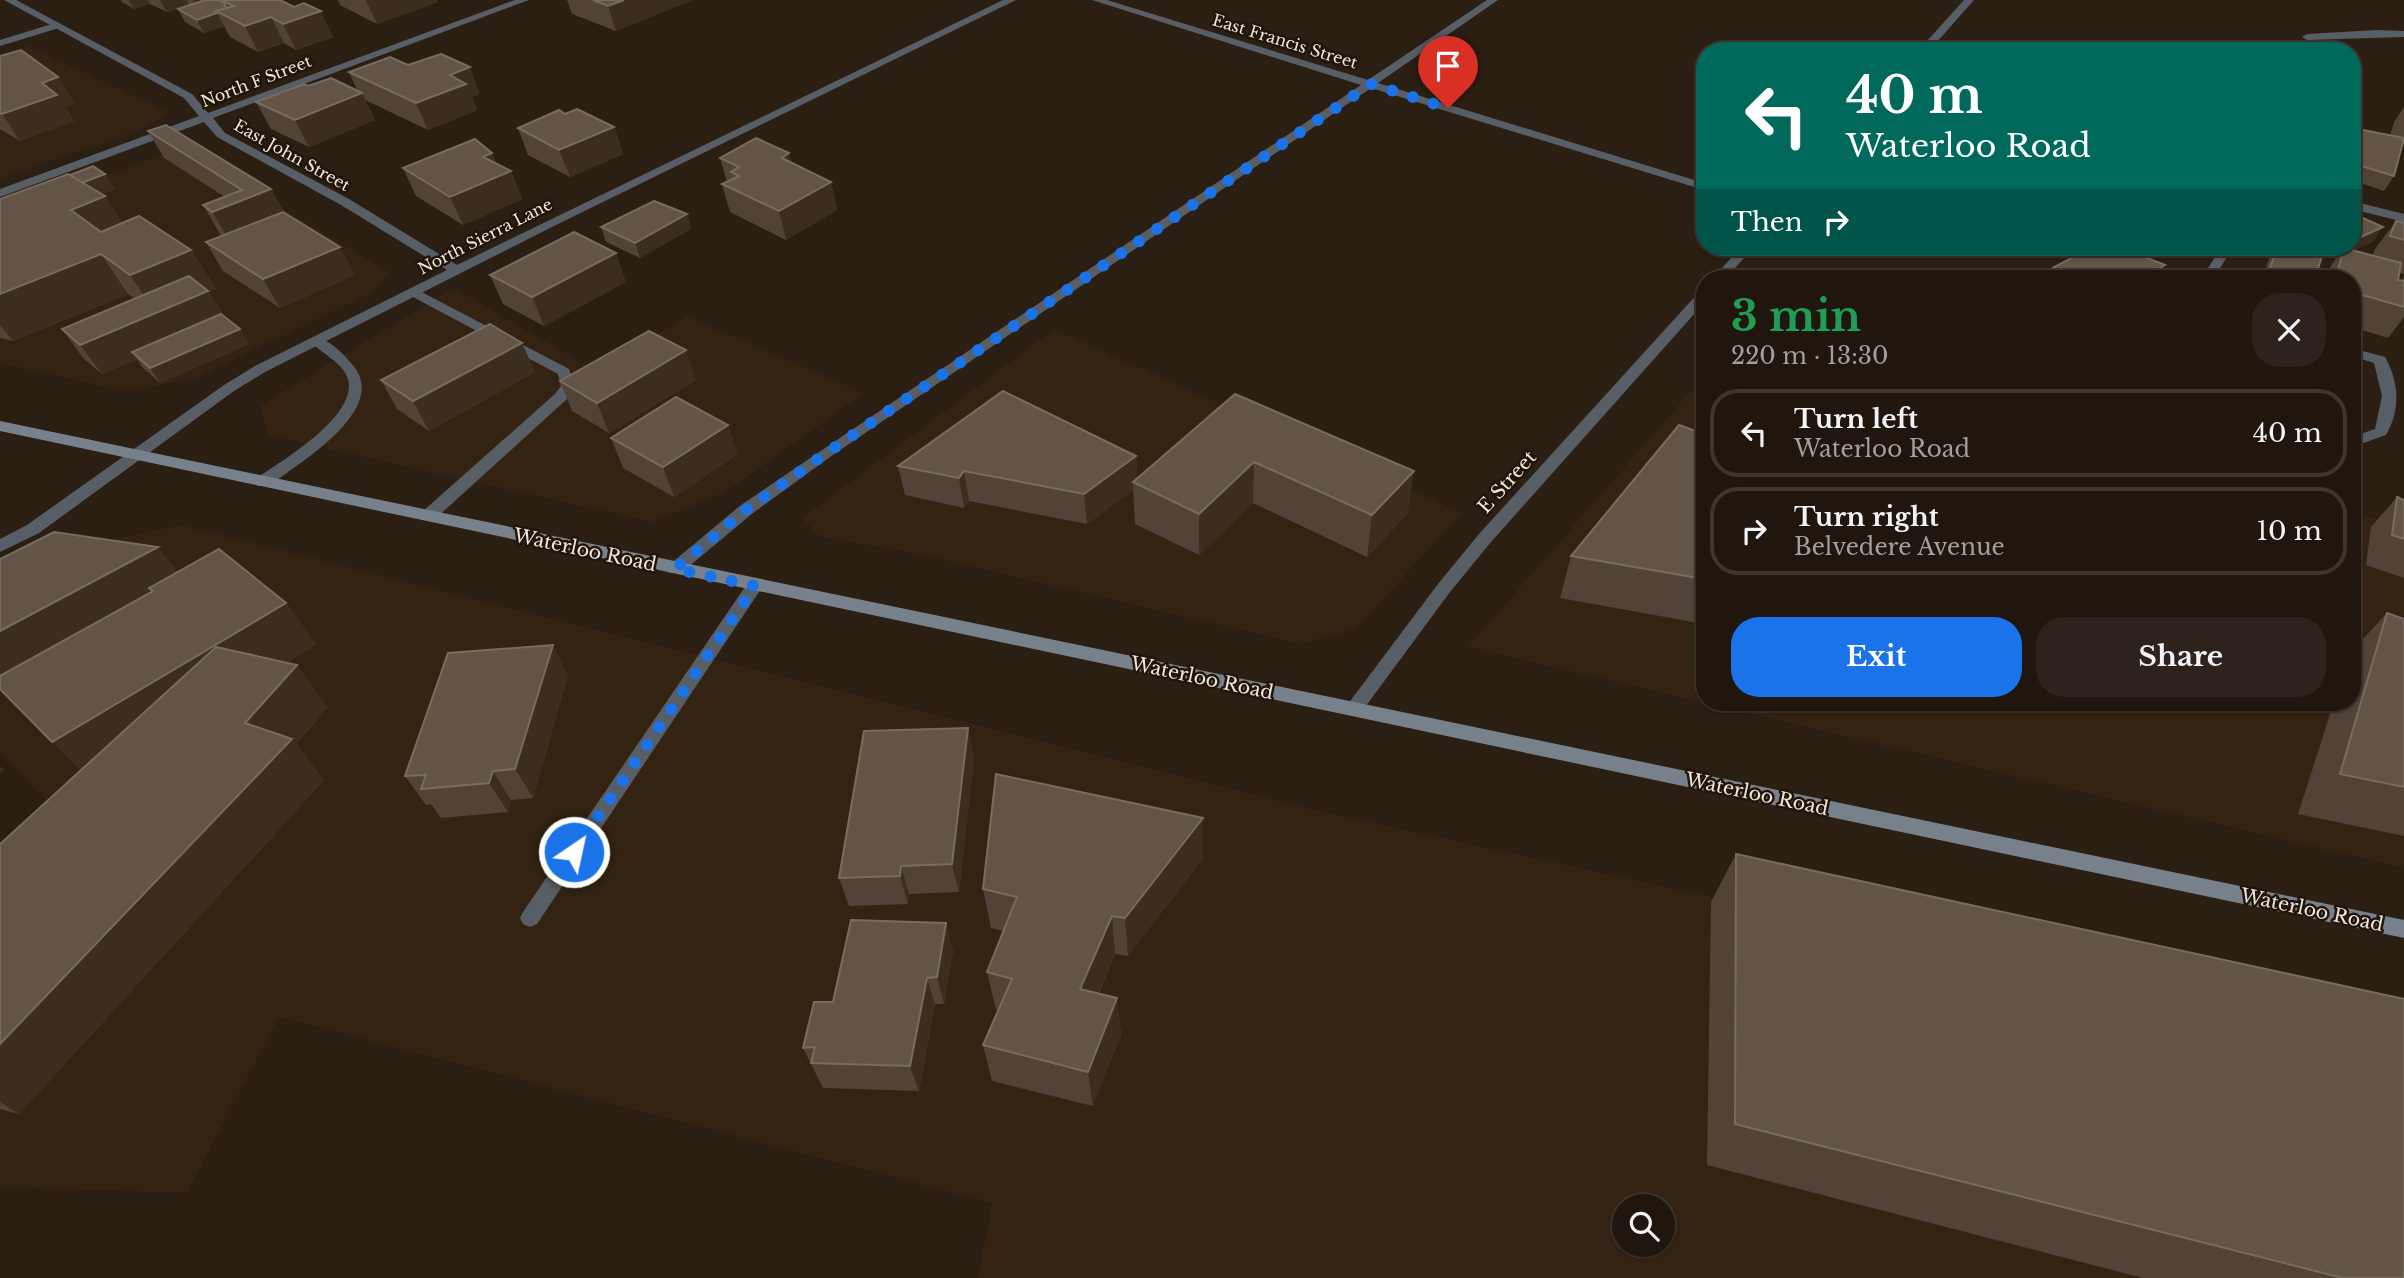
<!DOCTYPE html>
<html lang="en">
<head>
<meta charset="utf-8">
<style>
  :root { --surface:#20160e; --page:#2d231c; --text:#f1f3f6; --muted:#a29f9e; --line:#3d352e; --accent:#1a73e8 }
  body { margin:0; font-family:"Libre Baskerville",serif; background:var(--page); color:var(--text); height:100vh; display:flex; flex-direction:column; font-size:26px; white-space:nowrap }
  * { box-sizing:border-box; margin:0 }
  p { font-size:23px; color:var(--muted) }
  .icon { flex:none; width:38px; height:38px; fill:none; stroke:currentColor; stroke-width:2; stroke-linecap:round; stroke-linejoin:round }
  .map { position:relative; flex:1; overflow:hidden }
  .drawer { position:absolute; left:1696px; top:270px; width:665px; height:441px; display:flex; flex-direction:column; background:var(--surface); border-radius:28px; box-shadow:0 2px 5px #0004,0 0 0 2px var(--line) }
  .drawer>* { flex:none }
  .banner { position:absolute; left:1696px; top:42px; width:665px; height:214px; border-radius:28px; box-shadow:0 2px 5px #0004,0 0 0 2px var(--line); background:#00695c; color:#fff; overflow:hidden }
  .tools { position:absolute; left:1612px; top:1194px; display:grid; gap:14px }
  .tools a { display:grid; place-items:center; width:63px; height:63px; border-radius:50%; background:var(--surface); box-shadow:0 2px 5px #0004,0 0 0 2px var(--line); font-size:35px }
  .pin { position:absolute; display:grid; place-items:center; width:60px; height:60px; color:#fff; margin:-72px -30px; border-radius:50% 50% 50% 0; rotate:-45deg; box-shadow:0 0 7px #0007 }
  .pin .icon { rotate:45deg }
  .me { position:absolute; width:77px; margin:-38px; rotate:34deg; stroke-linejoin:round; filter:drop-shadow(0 0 5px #0008) }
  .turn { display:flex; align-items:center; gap:24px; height:147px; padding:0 35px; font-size:32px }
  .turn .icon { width:91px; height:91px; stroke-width:2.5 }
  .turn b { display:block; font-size:49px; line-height:60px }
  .then { display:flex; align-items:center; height:66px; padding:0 35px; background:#0003; gap:14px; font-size:26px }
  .round { display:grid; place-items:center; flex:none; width:74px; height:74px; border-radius:28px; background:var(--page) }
  .head { display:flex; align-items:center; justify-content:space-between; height:119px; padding:0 35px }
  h1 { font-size:42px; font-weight:700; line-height:52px; color:#1e9e55 }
  .cta { display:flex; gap:14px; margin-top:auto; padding:14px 35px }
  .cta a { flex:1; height:80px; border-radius:28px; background:var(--accent); color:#fff; font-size:28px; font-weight:700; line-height:80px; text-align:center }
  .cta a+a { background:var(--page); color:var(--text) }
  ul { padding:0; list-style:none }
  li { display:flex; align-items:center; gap:21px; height:88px; margin:0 14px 10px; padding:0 21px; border:4px solid var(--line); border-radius:28px }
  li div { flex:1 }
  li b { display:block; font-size:26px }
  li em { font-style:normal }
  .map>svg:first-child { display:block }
  .built { fill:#342312; fill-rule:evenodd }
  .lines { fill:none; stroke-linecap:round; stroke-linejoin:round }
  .lane { fill:#585e65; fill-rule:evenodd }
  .street { fill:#585e65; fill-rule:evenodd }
  .secondary { fill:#77818b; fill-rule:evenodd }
  .wall { fill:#514337; fill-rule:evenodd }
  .shaded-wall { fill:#3b2d20 }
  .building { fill:#625548; stroke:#786b60; stroke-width:2 }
  .route { stroke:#1a73e8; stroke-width:12; stroke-dasharray:0 21.6 }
  .labels { text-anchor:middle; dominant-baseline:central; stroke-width:5; stroke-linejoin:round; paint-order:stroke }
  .far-street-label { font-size:16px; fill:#eee5dd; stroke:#211509 }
  .street-label { font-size:19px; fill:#eee5dd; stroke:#211509 }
</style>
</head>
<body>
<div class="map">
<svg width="2404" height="1278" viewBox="0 0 2404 1278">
  <rect width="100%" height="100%" fill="#2b1e12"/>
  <g class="built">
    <polygon points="28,46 170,113 135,132 0,179 0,54"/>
    <polygon points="189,152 389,272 374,292 198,377 128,392 0,363 0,215 161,155"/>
    <polygon points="454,288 598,372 687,316 864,393 726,492 652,522 267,435 261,405"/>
    <polygon points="1054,329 1462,513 1356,629 1301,644 909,552 820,537 802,518"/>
    <polygon points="1704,376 1704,702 2352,702 2352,511 2404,529 2404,868 1468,647"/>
    <path d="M181 525 1315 810 2404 1049V1278H978L992 1203 279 1017 187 1193 0 1187V847L56 811 0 752V590L85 545ZM1624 1206H1662V1244H1624Z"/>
  </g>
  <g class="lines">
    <g class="lane">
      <polygon points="55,23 60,26 59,28 0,46 0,40"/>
      <polygon points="2377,30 2404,31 2404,37 2307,40 2302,37 2307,34"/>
      <polygon points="2352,201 2404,214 2404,222 2352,209"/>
      <polygon points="2221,247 2233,247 2214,278 2202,278"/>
      <polygon points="414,288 569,369 575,386 567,399 434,520 428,521 420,516 422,512 556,393 561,386 558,374 409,295 409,289"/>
      <path d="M317 337C329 340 343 353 351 363 393 408 300 462 269 486H257L255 482 257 478C283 460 358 416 348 379 343 362 320 353 310 341Z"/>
      <path d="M2352 348 2385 357C2399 382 2401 410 2386 435L2352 447V437L2375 429 2382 396 2374 363 2352 356Z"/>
      <polygon points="755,579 761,581 763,585 761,589 537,924 530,927 523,924 520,918 523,912 749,581"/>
    </g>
    <g class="street">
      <polygon points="4,0 16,0 192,94 208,113 515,0 529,0 213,118 225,133 349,199 457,265 1003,0 1016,0 554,226 265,372 234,391 39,533 0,552 0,539 27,525 224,385 255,366 447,270 341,205 217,137 204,122 0,197 0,189 199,116 184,98"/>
      <polygon points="1092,0 1107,0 1368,80 1487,0 1498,0 1378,83 1704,183 1704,190 1371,88 830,457 753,513 681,573 669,573 667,569 669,565 741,505 1361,85"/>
      <polygon points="1964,0 1974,0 1929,51 1918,51"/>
      <polygon points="1741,247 1754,247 1726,278 1713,278"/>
      <polygon points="1704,291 1704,303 1491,542 1450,592 1360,714 1348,714 1345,709 1348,704 1438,584 1479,534 1699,292"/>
    </g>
    <polygon class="secondary" points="0,421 2404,920 2404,938 0,431"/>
  </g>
  <g class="wall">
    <polygon points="121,0 282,0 333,37 296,50 284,43 258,52 230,37 224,26 204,33 185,22 178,9 189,5 167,12 150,4 134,9 122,2"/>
    <polygon points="338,0 437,0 438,2 377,24 340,5"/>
    <polygon points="567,0 692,0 616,31 572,14"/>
    <polygon points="0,56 58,77 75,104 65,107 74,121 20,141 0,129"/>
    <polygon points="408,65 480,94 472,97 477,110 428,130 365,100 375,120 309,147 271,129 256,102 308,86 358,92 349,72"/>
    <polygon points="2404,107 2404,139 2394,176 2384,191 2352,180 2352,139 2358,129 2390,136 2394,122"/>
    <polygon points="565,114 614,127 623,154 570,177 528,155 518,128"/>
    <polygon points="148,131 271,189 284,212 355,275 280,308 223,271 206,242 223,236 220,234 203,205 225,197 164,158"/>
    <polygon points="492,153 497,164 511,171 522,199 463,225 416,196 403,168"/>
    <polygon points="789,153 791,162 831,182 837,210 786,240 730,212 722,184 727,182 720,158"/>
    <polygon points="115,189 101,194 105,196 122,223 191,250 216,289 209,292 224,316 240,329 249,344 160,383 142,367 137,359 102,374 83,358 62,329 135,299 128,294 13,341 0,338 0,199"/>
    <polygon points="687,214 691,229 640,258 606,242 601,227"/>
    <path d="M2396 221 2404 223V317L2388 338 2352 327V278H2323L2337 257 2324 251 2315 278H2262L2270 256 2276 247H2314L2320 249 2316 247H2352L2373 242 2354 250 2373 255 2375 249ZM2399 273 2404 274 2402 281 2398 280Z"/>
    <polygon points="2080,247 2154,247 2144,252 2149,259 2165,265 2157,278 2045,278 2049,270 2085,250 2080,248"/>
    <polygon points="490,275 626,282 544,326 503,304"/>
    <polygon points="522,343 535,372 429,431 397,409 381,380"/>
    <polygon points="696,380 609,433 572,411 560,381"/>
    <polygon points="1235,394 1408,513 1367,557 1253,503 1199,555 1135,524 1133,490 1087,524 969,501 964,508 905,495 898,466 1136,456 1137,478"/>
    <polygon points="1704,434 1704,624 1560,598 1571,556"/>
    <polygon points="611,438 738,454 674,497 623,468"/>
    <polygon points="2397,497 2404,500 2404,578 2366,565 2371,527"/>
    <polygon points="0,559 178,572 286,603 316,644 286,663 328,707 296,744 324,780 19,1114 0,1109 0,844 81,770 0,689"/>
    <polygon points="2387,613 2404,619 2404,836 2298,814 2334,702 2352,702 2352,651"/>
    <polygon points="568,675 533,798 511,800 508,812 441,818 431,804 426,805 405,776"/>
    <polygon points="968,728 974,758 959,892 909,894 908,904 849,906 839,878"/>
    <polygon points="1736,854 2404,1278 2143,1278 1707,1165 1711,902"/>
    <polygon points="1203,858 1128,956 1115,954 1099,994 1117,998 1121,1035 1093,1106 992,1081 983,1045 998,1010 996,1009 987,972 1003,931 991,928 983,889"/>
    <polygon points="953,950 944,1004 935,1004 919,1091 823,1088 803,1048 833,1002"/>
  </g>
  <g class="shaded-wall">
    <polygon points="129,0 148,0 150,4 134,9"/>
    <polygon points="160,0 187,0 189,5 167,12"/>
    <polygon points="193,0 241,0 223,1 225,5 200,13"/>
    <polygon points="366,0 437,0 438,2 377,24"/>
    <polygon points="624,0 692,0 616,31 608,6"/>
    <polygon points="321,11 333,37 296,50 283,24"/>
    <polygon points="217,13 224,26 204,33 197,20"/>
    <polygon points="271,17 284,43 258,52 245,26"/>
    <polygon points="470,67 480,94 472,97 477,110 428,130 416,103 450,75"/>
    <polygon points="58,77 75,104 65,107 74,121 20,141 2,114 42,83"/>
    <polygon points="362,93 375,120 309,147 295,120"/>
    <polygon points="614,127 623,154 570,177 559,150"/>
    <polygon points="492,153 501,175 511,171 522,199 463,225 450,197 483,157"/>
    <polygon points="789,153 795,181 782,158"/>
    <polygon points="105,174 115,189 0,232 0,213"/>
    <polygon points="831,182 837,210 786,240 779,211"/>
    <polygon points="271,189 286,217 229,240 212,212"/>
    <polygon points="105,196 130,236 98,249 71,210"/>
    <polygon points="687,214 691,229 640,258 635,243"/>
    <polygon points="2383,227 2373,242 2342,255 2345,247 2352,247 2352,241"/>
    <polygon points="340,247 355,275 280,308 263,279"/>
    <polygon points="2109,247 2117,247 2114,252 2103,258"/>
    <polygon points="2138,247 2154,247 2131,260"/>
    <polygon points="191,250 216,289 209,292 226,320 132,352 137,359 102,374 80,345 156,313 130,275"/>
    <polygon points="616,253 626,282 544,326 532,297"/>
    <polygon points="101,254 128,294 13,341 0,325 0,294"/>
    <polygon points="2165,265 2157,278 2143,278"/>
    <polygon points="240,329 249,344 160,383 150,368"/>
    <polygon points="522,343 535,372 429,431 413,401"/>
    <polygon points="686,350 696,380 609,433 597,403"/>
    <polygon points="728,425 738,454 674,497 663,467"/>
    <polygon points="1136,456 1138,484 1133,482 1133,490 1087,524 1084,494"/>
    <polygon points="1254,462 1253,503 1199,555 1199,514"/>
    <polygon points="964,471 969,501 964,508 959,478"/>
    <polygon points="1414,471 1408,513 1367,557 1372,515"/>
    <polygon points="158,547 182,577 149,588 152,593 0,676 0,631"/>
    <polygon points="286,603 316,644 93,782 52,742"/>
    <polygon points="553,645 568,675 533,798 515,769"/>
    <polygon points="297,665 328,707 296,744 324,780 19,1114 0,1102 0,1044 245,723"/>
    <polygon points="968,728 974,758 959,892 952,864"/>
    <polygon points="0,766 4,770 0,774"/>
    <polygon points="493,771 511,800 508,812 489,783"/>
    <polygon points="1203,818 1203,858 1128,956 1125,918"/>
    <polygon points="901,866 909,894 908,904 900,876"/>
    <polygon points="1112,916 1115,954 1085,1026 1080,989"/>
    <polygon points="946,923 953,950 944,1004 937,977"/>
    <polygon points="927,978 935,1004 919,1091 910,1066"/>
    <polygon points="1117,998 1121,1035 1093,1106 1088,1072"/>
  </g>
  <g class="building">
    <polygon points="205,0 219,0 224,3 226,8 216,11 217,13 197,20 178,9"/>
    <polygon points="225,0 280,0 294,7 304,3 321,11 283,24 271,17 245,26 216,11 234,6 223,1"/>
    <polygon points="593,0 624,0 608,6"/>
    <polygon points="21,50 58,77 42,83 57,95 2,114 0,113 0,56"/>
    <polygon points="441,54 470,67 450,75 466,84 416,103 349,72 390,57 408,65"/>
    <polygon points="331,78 362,93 295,120 256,102 304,84 308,86"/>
    <polygon points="577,109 614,127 559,150 518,128 559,110 565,114"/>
    <polygon points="166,125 271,189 212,212 203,205 242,190 148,131"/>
    <polygon points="2358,129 2404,138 2394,176 2352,163 2352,150"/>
    <polygon points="756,138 789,153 782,158 831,182 779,211 722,184 739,176 731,172 739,167 720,158"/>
    <polygon points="475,139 492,153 483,157 511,171 450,197 403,168"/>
    <polygon points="93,166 105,174 82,183 70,175"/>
    <polygon points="68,174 105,196 71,210 101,232 139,216 191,250 130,275 101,254 0,294 0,199"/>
    <polygon points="654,201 687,214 635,243 601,227"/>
    <polygon points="283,212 340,247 263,279 206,242"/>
    <polygon points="2352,213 2383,227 2352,241"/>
    <polygon points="2396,221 2404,223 2404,240 2390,236"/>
    <polygon points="574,232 616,253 532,297 490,275"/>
    <polygon points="2120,247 2131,247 2151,255 2147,258 2165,265 2143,278 2062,278 2064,277 2049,270 2090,248 2106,255"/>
    <polygon points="2278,247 2314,247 2324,250 2315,278 2266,278"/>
    <polygon points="2344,248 2401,263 2398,280 2404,281 2404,307 2352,292 2352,278 2336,278"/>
    <polygon points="189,276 208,291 80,345 62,329"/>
    <polygon points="221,314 240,329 150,368 132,352"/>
    <polygon points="490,324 522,343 413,401 381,380"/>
    <polygon points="649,331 686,350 597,403 560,381"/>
    <polygon points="1003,391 1136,456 1084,494 964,471 959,478 898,466"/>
    <polygon points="1235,394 1414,471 1372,515 1254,462 1199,514 1133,482"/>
    <polygon points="676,397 728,425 663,467 611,438"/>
    <polygon points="1679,425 1704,434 1704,579 1571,556"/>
    <polygon points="2397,497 2404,500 2404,539 2392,535"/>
    <polygon points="54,532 158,547 0,631 0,559"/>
    <polygon points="2352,536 2358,538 2352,572"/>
    <polygon points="219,549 286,603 52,742 0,689 0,676 153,591 149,588"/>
    <polygon points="2387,613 2404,619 2404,787 2340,774"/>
    <polygon points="553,645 515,769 493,771 489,783 421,789 426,775 405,776 448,653"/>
    <polygon points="216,647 297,665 245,723 292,739 0,1044 0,844"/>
    <polygon points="968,728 952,864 901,866 900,876 839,878 864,731"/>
    <polygon points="996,774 1203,818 1125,918 1112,916 1080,989 1117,998 1088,1072 983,1045 1012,979 987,972 1017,897 983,889"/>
    <polygon points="1736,854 2404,999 2404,1278 2343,1278 1735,1124"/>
    <polygon points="851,920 946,923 937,977 927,978 910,1066 811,1063 815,1047 803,1048 814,1002 833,1002"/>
  </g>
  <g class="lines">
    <polyline class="route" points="574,852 755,586 675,569 747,509 825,454 1371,84 1448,108"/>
  </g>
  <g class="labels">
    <g class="far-street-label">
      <text transform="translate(1285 41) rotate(17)">East Francis Street</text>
      <text transform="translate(256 81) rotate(-21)">North F Street</text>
      <text transform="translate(292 155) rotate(29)">East John Street</text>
      <text transform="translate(485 236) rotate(-27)">North Sierra Lane</text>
    </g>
    <g class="street-label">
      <text transform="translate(1507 482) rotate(-48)">E Street</text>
      <text transform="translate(585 550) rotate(12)">Waterloo Road</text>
      <text transform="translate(1202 678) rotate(12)">Waterloo Road</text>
      <text transform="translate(1757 794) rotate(12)">Waterloo Road</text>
      <text transform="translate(2312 910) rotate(12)">Waterloo Road</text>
    </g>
  </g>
</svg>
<div class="tools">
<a><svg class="icon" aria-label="search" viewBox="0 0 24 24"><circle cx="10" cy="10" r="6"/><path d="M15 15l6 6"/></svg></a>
</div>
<div class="pin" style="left:1448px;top:108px;background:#d93025"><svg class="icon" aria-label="arrive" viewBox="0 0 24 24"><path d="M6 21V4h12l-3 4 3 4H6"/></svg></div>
<svg class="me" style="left:574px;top:852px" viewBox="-20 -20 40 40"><circle r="17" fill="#1a73e8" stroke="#fff" stroke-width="3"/><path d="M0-11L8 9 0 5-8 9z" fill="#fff"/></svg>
<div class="banner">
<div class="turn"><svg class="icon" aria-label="left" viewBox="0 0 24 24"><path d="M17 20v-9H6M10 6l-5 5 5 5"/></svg><div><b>40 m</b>Waterloo Road</div></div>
<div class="then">Then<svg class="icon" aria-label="right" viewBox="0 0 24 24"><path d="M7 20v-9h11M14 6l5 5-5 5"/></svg></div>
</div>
<section class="drawer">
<div class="head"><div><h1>3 min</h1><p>220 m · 13:30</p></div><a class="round"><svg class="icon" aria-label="close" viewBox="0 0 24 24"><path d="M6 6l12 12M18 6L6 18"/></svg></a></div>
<ul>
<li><svg class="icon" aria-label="left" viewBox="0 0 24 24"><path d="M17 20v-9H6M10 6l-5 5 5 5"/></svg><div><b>Turn left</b><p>Waterloo Road</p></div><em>40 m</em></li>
<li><svg class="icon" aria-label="right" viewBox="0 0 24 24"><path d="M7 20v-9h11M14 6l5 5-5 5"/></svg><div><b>Turn right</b><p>Belvedere Avenue</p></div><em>10 m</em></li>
</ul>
<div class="cta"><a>Exit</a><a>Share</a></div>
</section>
</div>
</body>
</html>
